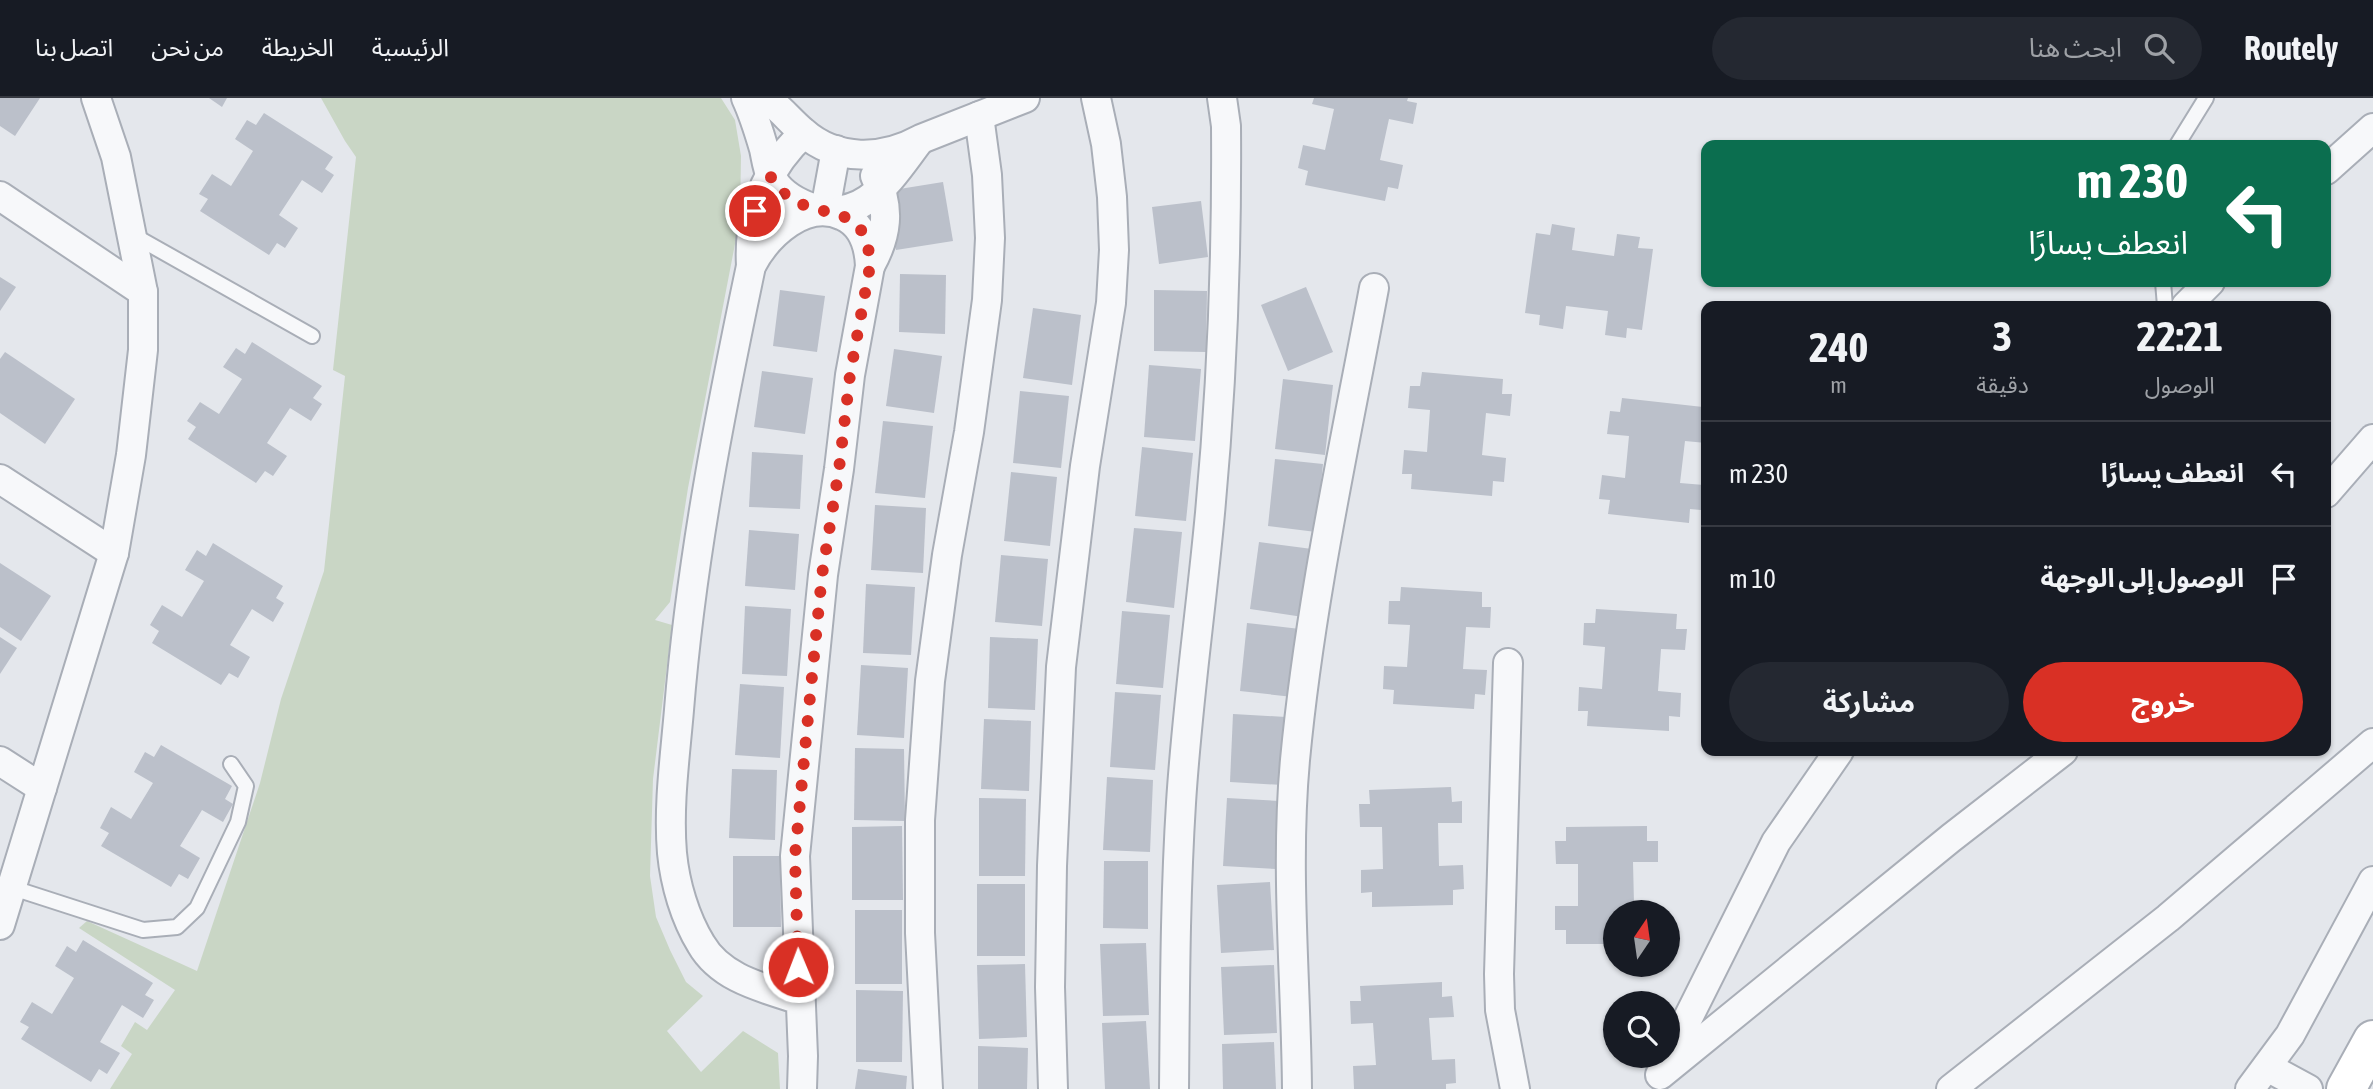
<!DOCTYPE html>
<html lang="ar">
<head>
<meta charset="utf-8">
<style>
  :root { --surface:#171b24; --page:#242831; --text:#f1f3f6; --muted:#9ea1a6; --line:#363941; --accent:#d93025 }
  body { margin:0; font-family:"Asap Condensed","Noto Sans Arabic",sans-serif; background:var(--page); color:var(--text); direction:rtl; height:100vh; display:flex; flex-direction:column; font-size:26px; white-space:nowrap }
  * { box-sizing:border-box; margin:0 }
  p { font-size:23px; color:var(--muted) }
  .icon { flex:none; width:38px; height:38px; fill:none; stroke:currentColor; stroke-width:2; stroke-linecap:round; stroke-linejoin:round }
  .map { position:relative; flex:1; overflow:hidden; direction:ltr }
  .details { position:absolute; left:1701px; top:203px; width:630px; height:455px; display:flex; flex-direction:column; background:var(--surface); border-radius:14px; box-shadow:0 2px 5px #0004; direction:rtl }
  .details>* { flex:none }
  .hud { position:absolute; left:1701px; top:42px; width:630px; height:147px; border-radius:14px; box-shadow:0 2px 5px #0004; direction:rtl; background:#0b6e4f; color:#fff; overflow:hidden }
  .needle { width:46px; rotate:13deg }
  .tools { position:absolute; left:1603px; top:802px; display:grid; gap:14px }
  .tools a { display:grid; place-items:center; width:77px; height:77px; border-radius:50%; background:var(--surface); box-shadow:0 2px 5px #0004; font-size:35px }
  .pin { position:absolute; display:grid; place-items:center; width:60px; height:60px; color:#fff; margin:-30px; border:4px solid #fff; border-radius:50%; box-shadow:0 2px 7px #0007 }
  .me { position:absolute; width:77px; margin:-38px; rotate:359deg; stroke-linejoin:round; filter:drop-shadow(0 0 5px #0008) }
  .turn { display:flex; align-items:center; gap:24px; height:147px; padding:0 28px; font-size:32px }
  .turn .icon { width:91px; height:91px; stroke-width:2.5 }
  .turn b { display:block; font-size:49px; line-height:60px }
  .eta { display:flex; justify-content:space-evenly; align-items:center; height:119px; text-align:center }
  .eta b { font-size:42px; font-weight:700; line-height:49px }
  .button { display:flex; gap:14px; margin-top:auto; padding:14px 28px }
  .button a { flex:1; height:80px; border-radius:42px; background:var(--accent); color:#fff; font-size:28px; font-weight:700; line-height:80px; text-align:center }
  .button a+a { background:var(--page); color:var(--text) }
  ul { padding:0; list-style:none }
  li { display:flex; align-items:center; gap:21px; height:105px; padding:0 28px; border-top:2px solid var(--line) }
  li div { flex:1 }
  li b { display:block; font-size:26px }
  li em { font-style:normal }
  header { display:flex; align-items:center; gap:42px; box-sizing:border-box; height:98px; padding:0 35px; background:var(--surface); border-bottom:2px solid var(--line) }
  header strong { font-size:33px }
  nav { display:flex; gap:38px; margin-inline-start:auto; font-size:24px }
  .search { width:490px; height:63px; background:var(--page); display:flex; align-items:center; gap:18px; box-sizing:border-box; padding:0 24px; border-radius:38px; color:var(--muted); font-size:26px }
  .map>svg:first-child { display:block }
  .green { fill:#c9d6c5 }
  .building { fill:#bbc0ca }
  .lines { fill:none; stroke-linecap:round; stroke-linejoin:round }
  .lane-casing { stroke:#a9aeb7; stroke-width:18 }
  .street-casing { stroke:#a9aeb7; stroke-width:32 }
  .secondary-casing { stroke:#a9aeb7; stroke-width:42 }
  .lane { stroke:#f7f8fa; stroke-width:14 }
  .street { stroke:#f7f8fa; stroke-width:28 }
  .secondary { stroke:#fff; stroke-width:38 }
  .route { stroke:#d93025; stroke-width:12; stroke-dasharray:0 21.6 }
</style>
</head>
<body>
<header>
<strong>Routely</strong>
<div class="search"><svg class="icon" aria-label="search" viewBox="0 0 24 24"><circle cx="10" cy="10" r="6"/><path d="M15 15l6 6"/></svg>ابحث هنا</div>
<nav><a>الرئيسية</a><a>الخريطة</a><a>من نحن</a><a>اتصل بنا</a></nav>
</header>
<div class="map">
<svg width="2373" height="991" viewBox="0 0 2373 991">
  <rect width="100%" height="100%" fill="#e4e7ec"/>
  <polygon class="green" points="321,0 721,0 735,22 741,58 740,120 688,390 670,504 655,522 672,527 653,681 650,778 656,819 670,852 686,884 703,898 667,933 701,974 743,933 778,955 780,991 110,991 132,956 121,948 135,924 147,932 175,892 79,830 87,823 197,873 260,685 281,601 324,473 345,278 333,272 356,59 345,43"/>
  <g class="building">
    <polygon points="0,0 40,0 15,38 0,28"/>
    <polygon points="209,0 227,0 222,9"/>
    <polygon points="1314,0 1408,0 1407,3 1417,5 1413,26 1389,21 1380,62 1403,67 1398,91 1388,89 1385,103 1305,87 1308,73 1298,70 1303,47 1325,52 1334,11 1312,6"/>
    <polygon points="264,15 333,59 325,71 334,77 322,95 302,82 279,117 298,130 285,150 277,145 269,157 200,113 208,101 199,96 212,76 231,88 253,53 235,41 247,22 256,27"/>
    <polygon points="943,84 953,143 896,152 887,93"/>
    <polygon points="1201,103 1208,159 1159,166 1152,109"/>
    <polygon points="1552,126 1575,130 1572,152 1614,158 1617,136 1640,139 1638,150 1653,151 1642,232 1627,230 1626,240 1605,237 1608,213 1566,208 1563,231 1539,227 1540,217 1525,215 1536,135 1550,137"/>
    <polygon points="900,176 946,177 945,236 899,234"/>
    <polygon points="0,179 16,189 0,213"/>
    <polygon points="1306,189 1333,254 1288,273 1261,207"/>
    <polygon points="780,192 825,198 817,254 773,248"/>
    <polygon points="1154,192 1207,193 1206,254 1154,253"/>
    <polygon points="1033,210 1081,217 1072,287 1023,280"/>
    <polygon points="252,244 322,288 313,300 322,306 311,323 290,310 267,345 287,358 273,378 265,373 256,385 188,341 196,329 187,323 200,304 219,316 242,281 223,269 236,250 245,256"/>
    <polygon points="894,251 942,258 934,315 886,308"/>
    <polygon points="5,254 75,301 45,346 0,315 0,261"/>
    <polygon points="1149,267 1201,271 1195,343 1144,339"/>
    <polygon points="762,273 813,280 805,336 754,329"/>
    <polygon points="1422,274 1503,281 1502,296 1512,296 1510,318 1486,315 1482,357 1506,360 1504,384 1493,383 1492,398 1411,391 1412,376 1402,376 1404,352 1427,354 1430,312 1408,310 1410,288 1420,288"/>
    <polygon points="1283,281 1333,287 1325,357 1275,351"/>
    <polygon points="1020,293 1069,298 1061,370 1013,365"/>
    <polygon points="1622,300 1703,309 1701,324 1706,324 1706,345 1685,343 1680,385 1704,387 1701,412 1690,411 1689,425 1608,416 1610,402 1599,401 1602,377 1625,380 1629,338 1607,336 1610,313 1620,314"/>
    <polygon points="883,323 933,328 925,400 875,395"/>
    <polygon points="1142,349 1193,355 1186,423 1135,418"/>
    <polygon points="752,354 803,357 800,411 749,409"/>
    <polygon points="1275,361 1323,366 1316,434 1268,428"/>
    <polygon points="1011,374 1057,379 1050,448 1004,443"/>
    <polygon points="875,407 926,410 923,475 871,472"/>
    <polygon points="1134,430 1182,434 1174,510 1126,504"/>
    <polygon points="749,432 799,436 795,492 745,488"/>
    <polygon points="1259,444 1312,451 1303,519 1250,511"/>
    <polygon points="213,445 283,488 276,500 284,505 273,524 252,511 230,547 250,559 238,580 229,575 221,587 152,545 159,533 150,527 162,507 182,519 204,483 185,472 197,452 206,458"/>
    <polygon points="1001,457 1048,461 1042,528 995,524"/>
    <polygon points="0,465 51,498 21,543 0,529"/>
    <polygon points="866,486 915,489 911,557 863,555"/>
    <polygon points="1401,489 1482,494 1482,509 1491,509 1490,530 1466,529 1463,571 1487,572 1485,597 1475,596 1474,611 1393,606 1394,592 1383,591 1384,568 1407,569 1410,527 1388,526 1389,503 1400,503"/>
    <polygon points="745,508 791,511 787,578 742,576"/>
    <polygon points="1596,511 1677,516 1676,531 1687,531 1685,552 1661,551 1658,593 1681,595 1680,619 1669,618 1669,633 1587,628 1588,613 1578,613 1579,589 1602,591 1605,549 1583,547 1584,525 1595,525"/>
    <polygon points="1122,513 1170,517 1163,590 1116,586"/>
    <polygon points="1247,525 1300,531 1293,599 1240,593"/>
    <polygon points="0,539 17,550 0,576"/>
    <polygon points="990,539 1038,541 1035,612 988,610"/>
    <polygon points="861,567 908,570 904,640 857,637"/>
    <polygon points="740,586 784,589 780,660 735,657"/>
    <polygon points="1115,594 1161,597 1155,672 1110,669"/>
    <polygon points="1233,616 1286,619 1283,687 1230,684"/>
    <polygon points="984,621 1031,623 1029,693 981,691"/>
    <polygon points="161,647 232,688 225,701 233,706 223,724 202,712 180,748 200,760 188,781 179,776 171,789 101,748 109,735 100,730 111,709 131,721 153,685 134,674 145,654 154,659"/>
    <polygon points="855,650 904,651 905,723 854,722"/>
    <polygon points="732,671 777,672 775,742 729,740"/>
    <polygon points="1107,679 1153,682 1150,754 1103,752"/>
    <polygon points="1451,689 1452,704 1462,703 1462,725 1438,725 1439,768 1463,767 1464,791 1453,792 1453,807 1372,809 1372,794 1361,795 1361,772 1383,771 1382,729 1360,729 1359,706 1370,706 1369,692"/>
    <polygon points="979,700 1026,701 1025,778 979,778"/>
    <polygon points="1227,700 1280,703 1276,771 1223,768"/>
    <polygon points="902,728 903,802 852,802 852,729"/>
    <polygon points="1647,728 1647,743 1658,743 1658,764 1633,764 1634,806 1657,806 1657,814 1615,814 1615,846 1566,846 1566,832 1555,832 1555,808 1578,808 1578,766 1556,766 1555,743 1566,743 1566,729"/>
    <polygon points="733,758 780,758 781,829 733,829"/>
    <polygon points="1104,763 1148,763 1148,831 1103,830"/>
    <polygon points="1270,784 1274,852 1221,855 1217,787"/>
    <rect x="977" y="786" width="48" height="72"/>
    <rect x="855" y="812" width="47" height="74"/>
    <polygon points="83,842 153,885 145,897 154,902 143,920 122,907 100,944 120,955 107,976 99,971 91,984 21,941 29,929 20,924 32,904 52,916 74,880 55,868 67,848 76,854"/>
    <polygon points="1146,845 1149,917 1103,918 1100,846"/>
    <polygon points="1025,866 1027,939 979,941 977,867"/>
    <polygon points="1274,867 1277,935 1224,937 1221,869"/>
    <polygon points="1442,884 1442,899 1452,898 1454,919 1429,920 1432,962 1455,961 1456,985 1446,986 1446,991 1354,991 1353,968 1376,967 1373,925 1351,926 1350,903 1361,903 1360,888"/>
    <polygon points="856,892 903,893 902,964 856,964"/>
    <polygon points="1146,923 1150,991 1105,991 1102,925"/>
    <polygon points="1274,944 1276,991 1223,991 1222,946"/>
    <polygon points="978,948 1028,950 1027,991 978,991"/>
    <polygon points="858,971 907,978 906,991 855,991"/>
  </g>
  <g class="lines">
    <g class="lane-casing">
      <g id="lane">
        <polyline points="2177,47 2206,0"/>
        <polyline points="133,137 312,238"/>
        <polyline points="2163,184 2165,208"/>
        <polyline points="13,790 143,832 177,829 197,810 238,724 246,688 231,666"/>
      </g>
    </g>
    <g class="street-casing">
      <g id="street">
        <path d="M746 0C754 17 759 34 764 51 766 60 767 70 771 78 778 93 792 102 807 108 864 128 890 81 919 43"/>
        <path d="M766 0C780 10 790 23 803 34 837 64 883 62 921 41L1025 0"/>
        <polyline points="2326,72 2373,30"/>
        <polyline points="0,98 143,194"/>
        <polyline points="825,112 836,52"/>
        <path d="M751 168C748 115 765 71 804 35"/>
        <path d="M870 168C887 138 891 110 875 78"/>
        <polyline points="2186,208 2210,184"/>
        <polyline points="0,381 114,455"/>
        <polyline points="2326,395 2373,341"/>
        <polyline points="1508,565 1499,876 1500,912 1515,991"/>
        <polyline points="0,663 42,690"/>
        <polyline points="0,827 114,455 131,357 143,252 143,194 116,59 96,0"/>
        <path d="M800 902C764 890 721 881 701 846 685 820 675 786 672 755 668 708 675 659 679 612 691 462 720 315 751 168 767 137 806 100 843 118 863 127 869 147 870 168L850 277 839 371 823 477 795 758 803 958 802 991"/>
        <polyline points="1664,968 1776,744 1839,653"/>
        <polyline points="2267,969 2308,991"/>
        <polyline points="1660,977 1951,740 2063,653"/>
        <polyline points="928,991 920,835 920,722 930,583 947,457 969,334 987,202 990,140 987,77 979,18"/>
        <polyline points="1053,991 1050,889 1052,768 1061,569 1085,368 1111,205 1114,152 1112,99 1106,46 1096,0"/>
        <path d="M1174 991C1175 895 1175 800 1181 705 1187 608 1201 512 1210 415 1222 286 1227 157 1226 28L1222 0"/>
        <path d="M1297 991C1296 881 1285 771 1295 662 1310 503 1345 346 1374 190"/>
        <polyline points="1951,991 2168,820 2373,645"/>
        <polyline points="2250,991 2290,937 2373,783"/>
      </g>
    </g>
    <g class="secondary-casing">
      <polyline id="secondary" points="2346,991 2373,942"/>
    </g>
    <use href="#lane" class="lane"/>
    <use href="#street" class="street"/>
    <use href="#secondary" class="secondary"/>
  </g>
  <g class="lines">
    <path class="route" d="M755 113 769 76C774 84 779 91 786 97 822 125 868 100 870 168L850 277 839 371 822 477 809 609 795 758 798 869"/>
  </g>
</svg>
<div class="tools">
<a><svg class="needle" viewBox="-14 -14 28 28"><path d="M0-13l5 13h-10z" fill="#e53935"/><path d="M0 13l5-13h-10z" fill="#9ea1a6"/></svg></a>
<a><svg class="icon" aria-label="search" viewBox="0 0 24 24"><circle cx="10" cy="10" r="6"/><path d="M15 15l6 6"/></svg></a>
</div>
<div class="pin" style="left:755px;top:113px;background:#d93025"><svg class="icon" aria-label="arrive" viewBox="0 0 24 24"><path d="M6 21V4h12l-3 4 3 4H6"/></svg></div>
<svg class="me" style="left:798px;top:869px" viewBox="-20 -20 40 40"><circle r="17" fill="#d93025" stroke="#fff" stroke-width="3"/><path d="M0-11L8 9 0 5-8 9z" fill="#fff"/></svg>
<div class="hud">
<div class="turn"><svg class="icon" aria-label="left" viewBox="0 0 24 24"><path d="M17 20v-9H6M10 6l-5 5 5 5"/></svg><div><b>230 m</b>انعطف يسارًا</div></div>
</div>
<section class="details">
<div class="eta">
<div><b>22:21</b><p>الوصول</p></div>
<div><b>3</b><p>دقيقة</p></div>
<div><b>240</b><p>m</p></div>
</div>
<ul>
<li><svg class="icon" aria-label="left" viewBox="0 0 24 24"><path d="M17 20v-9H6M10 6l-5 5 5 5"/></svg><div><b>انعطف يسارًا</b></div><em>230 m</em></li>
<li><svg class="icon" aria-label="arrive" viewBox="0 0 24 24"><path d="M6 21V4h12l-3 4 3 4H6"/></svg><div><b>الوصول إلى الوجهة</b></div><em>10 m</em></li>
</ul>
<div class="button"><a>خروج</a><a>مشاركة</a></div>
</section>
</div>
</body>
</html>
